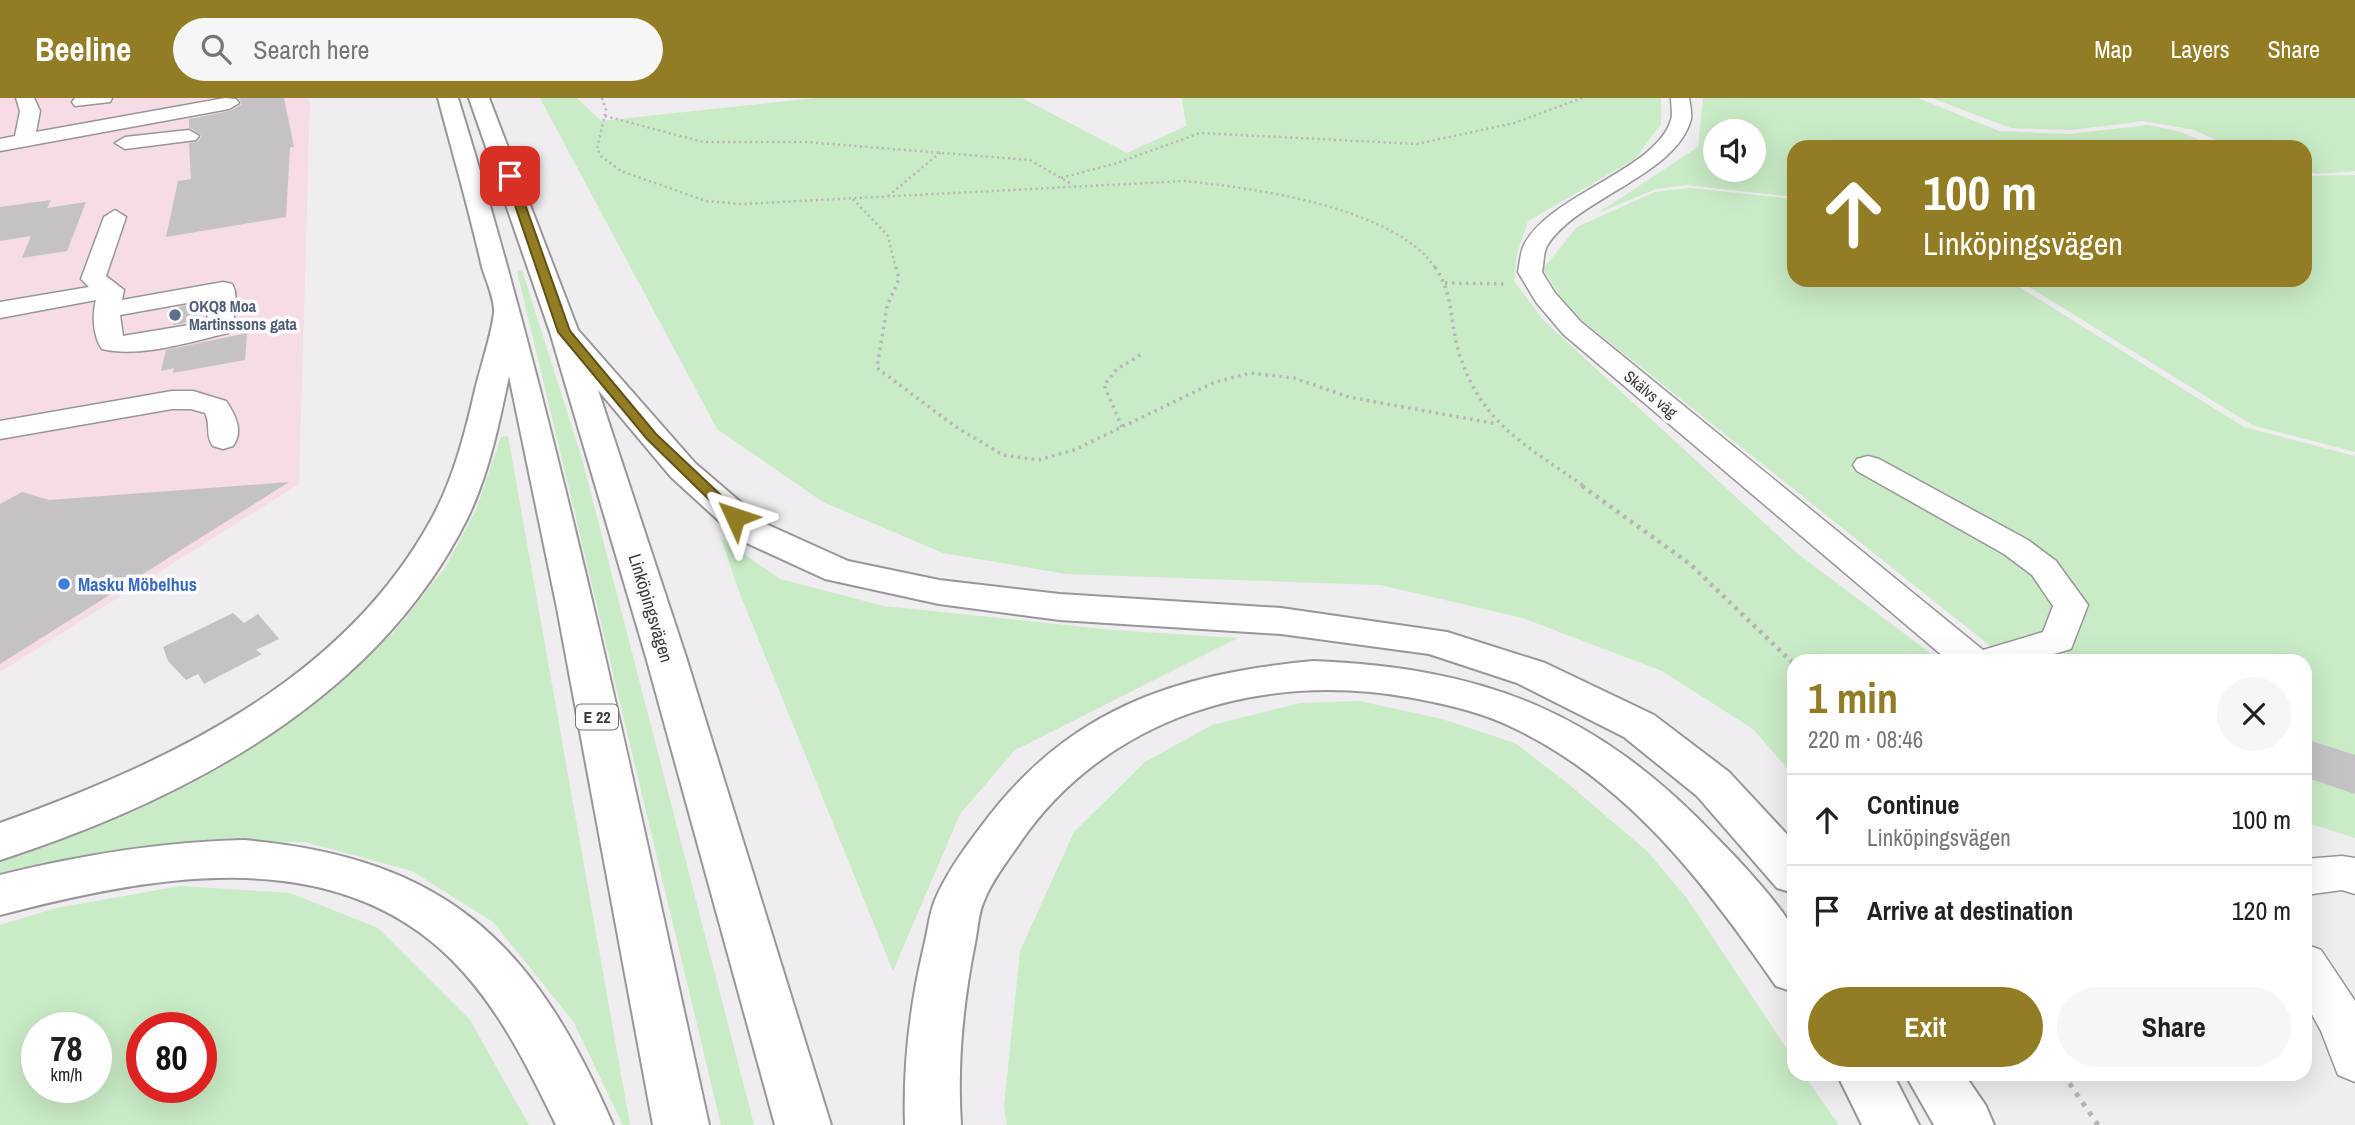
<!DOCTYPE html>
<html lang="en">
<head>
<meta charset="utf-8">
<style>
  :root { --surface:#fff; --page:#f6f6f6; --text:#222; --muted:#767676; --line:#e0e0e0; --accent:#937d24 }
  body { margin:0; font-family:"Archivo Narrow",sans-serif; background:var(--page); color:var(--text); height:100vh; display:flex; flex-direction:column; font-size:26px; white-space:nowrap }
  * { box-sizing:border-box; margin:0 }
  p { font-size:23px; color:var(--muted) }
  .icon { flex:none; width:38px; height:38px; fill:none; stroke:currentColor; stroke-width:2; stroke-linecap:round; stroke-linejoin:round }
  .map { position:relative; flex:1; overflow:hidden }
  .details { position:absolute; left:1787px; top:556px; width:525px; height:427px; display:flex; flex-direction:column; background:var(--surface); border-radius:21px; box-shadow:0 7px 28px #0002 }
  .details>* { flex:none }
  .top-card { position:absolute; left:1787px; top:42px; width:525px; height:147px; border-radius:21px; box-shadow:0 7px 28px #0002; background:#937d24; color:#fff; overflow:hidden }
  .fabs { position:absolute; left:1703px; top:21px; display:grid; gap:14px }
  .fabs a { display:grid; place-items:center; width:63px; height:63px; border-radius:50%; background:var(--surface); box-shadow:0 7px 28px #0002; font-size:35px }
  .speed { position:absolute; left:21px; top:914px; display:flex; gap:14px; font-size:35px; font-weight:700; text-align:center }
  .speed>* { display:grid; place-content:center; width:91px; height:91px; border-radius:50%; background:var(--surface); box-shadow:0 7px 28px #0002; line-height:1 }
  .speed small { font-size:18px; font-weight:400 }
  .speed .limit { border:10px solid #d22; background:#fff; color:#111 }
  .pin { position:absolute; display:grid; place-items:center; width:60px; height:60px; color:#fff; margin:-30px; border-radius:14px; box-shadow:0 4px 10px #0006 }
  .me { position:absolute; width:77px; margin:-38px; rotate:312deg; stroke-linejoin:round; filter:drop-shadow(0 0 5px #0008) }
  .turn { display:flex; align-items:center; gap:24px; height:147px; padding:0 21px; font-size:32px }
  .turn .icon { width:91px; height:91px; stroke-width:2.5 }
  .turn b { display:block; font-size:49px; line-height:60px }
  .round { display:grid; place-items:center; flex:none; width:74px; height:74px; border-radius:37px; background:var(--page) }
  .head { display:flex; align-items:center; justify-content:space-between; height:119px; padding:0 21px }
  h1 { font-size:42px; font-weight:800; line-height:52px; color:var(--accent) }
  .action { display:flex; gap:14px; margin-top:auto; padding:14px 21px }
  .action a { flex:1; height:80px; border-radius:42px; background:var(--accent); color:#fff; font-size:28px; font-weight:800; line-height:80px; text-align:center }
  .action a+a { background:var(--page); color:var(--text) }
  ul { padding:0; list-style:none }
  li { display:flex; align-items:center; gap:21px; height:91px; padding:0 21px; border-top:2px solid var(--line) }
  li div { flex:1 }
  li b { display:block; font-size:26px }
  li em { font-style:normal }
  header { display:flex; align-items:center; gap:42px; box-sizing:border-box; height:98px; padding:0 35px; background:var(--accent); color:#fff }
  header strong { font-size:33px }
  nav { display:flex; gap:38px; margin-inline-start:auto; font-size:24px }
  .search { width:490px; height:63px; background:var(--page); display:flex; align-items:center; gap:18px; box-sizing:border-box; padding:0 24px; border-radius:38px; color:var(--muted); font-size:26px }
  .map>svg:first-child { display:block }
  .industrial { fill:#f6dce4 }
  .green { fill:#c9ebc5; fill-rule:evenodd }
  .building { fill:#c5c2c5 }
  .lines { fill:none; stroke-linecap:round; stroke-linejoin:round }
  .minor-casing { stroke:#989698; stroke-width:3 }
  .highway-casing { stroke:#989698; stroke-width:4 }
  .path-far3 { stroke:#b7b6b7; stroke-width:2.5; stroke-dasharray:2 3.5; stroke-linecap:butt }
  .path-far2 { stroke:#b7b6b7; stroke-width:3.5; stroke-dasharray:2.5 4.5; stroke-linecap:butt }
  .path-far1 { stroke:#b7b6b7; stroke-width:4.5; stroke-dasharray:3.5 5; stroke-linecap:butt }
  .path { stroke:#b7b6b7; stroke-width:5; stroke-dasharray:4.5 7; stroke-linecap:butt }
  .minor { fill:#fff; fill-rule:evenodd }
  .highway { fill:#fff; fill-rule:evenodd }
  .route { fill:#937d24; stroke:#605117; stroke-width:2 }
  .service-dot { fill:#5c6f8a; stroke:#fcfafc; stroke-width:2.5 }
  .shop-dot { fill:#3f7fe0; stroke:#fcfafc; stroke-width:2.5 }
  .labels { text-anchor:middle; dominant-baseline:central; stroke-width:7; stroke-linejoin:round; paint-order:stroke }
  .far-service-label { font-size:16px; font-weight:bold; fill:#4e5e75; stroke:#fcfafc; text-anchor:start }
  .far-street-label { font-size:16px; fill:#3c3b3c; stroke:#fcfafc }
  .shield { fill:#fcfafc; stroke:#767476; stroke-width:2 }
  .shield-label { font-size:16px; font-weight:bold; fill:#3c3b3c }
  .shop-label { font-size:18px; font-weight:bold; fill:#366cbe; stroke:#fcfafc; text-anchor:start }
  .street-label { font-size:18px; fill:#3c3b3c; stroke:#fcfafc }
</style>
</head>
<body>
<header>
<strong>Beeline</strong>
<div class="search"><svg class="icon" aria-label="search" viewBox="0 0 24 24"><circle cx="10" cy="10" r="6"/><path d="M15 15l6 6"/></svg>Search here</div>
<nav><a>Map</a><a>Layers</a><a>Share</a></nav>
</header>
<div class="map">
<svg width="2355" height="1027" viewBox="0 0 2355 1027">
  <rect width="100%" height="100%" fill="#efedef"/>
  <polygon class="industrial" points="0,0 308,0 310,5 299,386 0,574"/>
  <g class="green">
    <polygon points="540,0 577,0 601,23 815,0 1022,0 1127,55 1186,28 1182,0 1661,0 1661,26 1635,61 1528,123 1517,156 1514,183 1544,223 1798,456 1941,563 1794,564 1794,678 1753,631 1662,573 1523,520 1380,487 1066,476 943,455 823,404 717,331"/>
    <path d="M1703 0H1918L1999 33 2069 36 2148 27 2178 33 2216 49H1794V99L1686 87 1656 91 1598 115 1698 49ZM1715 33H1754V72H1715Z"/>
    <polygon points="1931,0 2355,0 2355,73 2317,76 2305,73 2305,49 2232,49 2194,32 2144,23 2072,32 2011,30"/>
    <polygon points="2355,77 2355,354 2252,327 2018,182 2305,182 2305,78"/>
    <polygon points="1690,90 1794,101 1794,182 2008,182 2244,329 2355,358 2355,740 2305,724 2305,564 2009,563 1568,211 1543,171 1577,129 1655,94"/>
    <polygon points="522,172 582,361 754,1027 721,1027 517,173"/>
    <polygon points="508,338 630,1027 623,1027 573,923 493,824 412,773 305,744 192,743 50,771 0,785 0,761 116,718 322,596 394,534 445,470 476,412 501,339"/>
    <polygon points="721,440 780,481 884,508 1113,532 1238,540 1015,652 960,716 893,873 738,491"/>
    <polygon points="1359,603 1442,621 1515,645 1566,684 1647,753 1686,799 1794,962 1794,976 1804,977 1839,1027 1007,1027 1004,1009 1020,853 1074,734 1145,664 1212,627 1300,605"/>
    <path d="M181 788 290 795 378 830 470 922 529 1027H0V827L56 810ZM37 929H96V989H37ZM142 929H201V989H142Z"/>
  </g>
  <g class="building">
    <polygon points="239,0 284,0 294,49 290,49 286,119 166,139 178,83 191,81 189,45 198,44 202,38 189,29 189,21 230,13 242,6"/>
    <polygon points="51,102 47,110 86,104 67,153 22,160 31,138 0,143 0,109"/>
    <polygon points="205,204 201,222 173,227 177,209"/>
    <polygon points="247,235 245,262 173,275 174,270 161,273 166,252"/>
    <polygon points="289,384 0,566 0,406 22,394 49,402"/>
    <polygon points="233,515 244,525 258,516 279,541 256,552 262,556 204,586 198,576 186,582 168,563 163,549"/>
    <polygon points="2305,641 2355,657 2355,696 2305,679"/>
  </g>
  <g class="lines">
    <g class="minor-casing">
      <g id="minor">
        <polygon points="16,0 34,0 40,13 36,34 225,0 236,1 239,5 229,11 0,53 0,41 15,38 20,13"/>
        <polygon points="75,0 112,0 110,4 75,8 72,4"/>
        <path d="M1671 0H1689C1690 6 1692 15 1691 21 1676 78 1576 100 1547 148 1543 155 1544 166 1542 174L1555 195 1581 224 1983 552 2043 534 2053 508 2032 477 2004 456 1857 373 1853 367 1857 361 1868 358 1879 361 2028 442 2056 463 2088 507 2071 551 2027 564H1950L1563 236 1536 204 1518 174C1520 165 1520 155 1524 147 1550 96 1655 73 1671 22 1673 16 1671 6 1671 0Z"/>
        <polygon points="189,32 199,38 196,42 125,51 115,45 125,39"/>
        <path d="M115 112 126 119 106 178 124 192 122 202 223 184 232 186C239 196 235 225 228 235 190 244 140 260 102 251 93 239 92 216 96 202L0 220V204L89 189 81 181 104 119ZM209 201 207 224 123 238 120 217Z"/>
        <path d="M172 293H193L226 303C235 316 244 333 233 348L223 351 213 348C205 338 211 326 205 315L191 311H172L0 341V323Z"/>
        <polygon points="2342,758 2355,760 2355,796 2342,792 2305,797 2305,761"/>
        <polygon points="2305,846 2321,852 2355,903 2355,984 2338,977 2321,933 2305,904"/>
      </g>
    </g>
    <g class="highway-casing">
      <g id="highway">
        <path d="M438 0H458C562 338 633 682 709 1027H653L557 510 509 278C499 326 489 376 467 421 377 602 185 702 0 762V725C167 665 342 584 431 422 453 382 465 336 475 292 481 267 491 239 494 215 495 202 486 182 482 169 469 112 453 56 438 0Z"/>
        <polygon points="469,0 489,0 578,232 695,365 766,426 848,463 939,482 1060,496 1281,510 1447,534 1545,565 1654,617 1729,674 1794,744 1794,795 1777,790 1697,698 1624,639 1517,585 1429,556 1281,536 1060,522 939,506 825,481 740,442 671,379 598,292 686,559 831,1027 775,1027 646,559 550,234"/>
        <path d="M1313 563C1486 570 1598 614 1718 741 1737 760 1782 808 1793 831 1798 842 1794 879 1794 894L1776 888C1707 788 1630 687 1518 632 1485 615 1450 607 1413 600 1264 572 1107 617 1019 746 1007 764 992 782 984 803 978 816 978 831 975 845 963 905 957 965 961 1027H905C903 966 910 907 924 848 928 833 929 816 935 802 946 776 963 752 980 730 1066 612 1173 576 1313 563Z"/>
        <path d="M244 742C446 760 534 844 613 1027H556C528 969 498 908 452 862 331 741 148 779 0 817V777C81 757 160 744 244 742Z"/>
        <polygon points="1837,976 1893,976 1919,1027 1862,1027"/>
        <polygon points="1905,976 1964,976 1986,1008 1994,1027 1934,1027"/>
      </g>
    </g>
    <g class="path-far3">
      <path d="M602 0 606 12 597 51 602 59 621 73 706 103 742 106 1185 83C1253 90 1396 109 1436 171"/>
      <polyline points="605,18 703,44 806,44 1030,62 1073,87"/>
      <polyline points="1061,80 1117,65 1200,35 1417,46 1514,25 1582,0"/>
      <polyline points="888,98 941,54"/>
      <polyline points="853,101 888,138 896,171"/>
    </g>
    <g class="path-far2">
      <polyline points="896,169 899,181 887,208 877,270 956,329 1003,357 1038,362 1074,352 1215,284 1250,275 1294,280 1349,299 1497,326"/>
      <path d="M1435 169C1454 198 1449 220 1458 251 1479 325 1526 347 1585 389"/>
      <polyline points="1445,185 1506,186"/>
      <polyline points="1122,329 1104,287 1117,271 1142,256"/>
    </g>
    <polyline class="path-far1" points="1582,388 1690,466 1794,566"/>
    <polyline class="path" points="2063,976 2098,1027"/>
    <use href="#minor" class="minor"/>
    <use href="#highway" class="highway"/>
  </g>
  <polygon class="route" points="510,75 515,78 570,233 656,336 741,416 741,422 730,422 647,341 558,234 505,78"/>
  <circle class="service-dot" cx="175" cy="217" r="7"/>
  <circle class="shop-dot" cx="64" cy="486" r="7"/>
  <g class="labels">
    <g class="far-service-label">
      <text x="189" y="208">OKQ8 Moa<tspan x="189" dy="18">Martinssons gata</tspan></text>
    </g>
    <g class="far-street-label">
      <text transform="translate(1651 296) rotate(40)">Skälvs väg</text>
    </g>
    <rect class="shield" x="576" y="606.5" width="42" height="25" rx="5"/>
    <g class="shield-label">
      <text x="597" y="619">E 22</text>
    </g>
    <g class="shop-label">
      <text x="78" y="486">Masku Möbelhus</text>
    </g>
    <g class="street-label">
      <text transform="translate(651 510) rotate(73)">Linköpingsvägen</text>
    </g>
  </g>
</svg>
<div class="fabs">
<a><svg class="icon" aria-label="sound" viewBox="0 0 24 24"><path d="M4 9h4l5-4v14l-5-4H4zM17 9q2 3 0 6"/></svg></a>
</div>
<div class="speed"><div>78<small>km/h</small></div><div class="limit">80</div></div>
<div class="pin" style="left:510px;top:78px;background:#d93025"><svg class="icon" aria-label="arrive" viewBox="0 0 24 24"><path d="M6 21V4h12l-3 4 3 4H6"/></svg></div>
<svg class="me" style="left:735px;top:419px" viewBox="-20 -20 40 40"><path d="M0-17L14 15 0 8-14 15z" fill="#937d24" stroke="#fff" stroke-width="4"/></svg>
<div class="top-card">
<div class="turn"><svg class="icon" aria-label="ahead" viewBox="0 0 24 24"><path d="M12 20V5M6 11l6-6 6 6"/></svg><div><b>100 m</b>Linköpingsvägen</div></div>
</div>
<section class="details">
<div class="head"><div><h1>1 min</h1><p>220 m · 08:46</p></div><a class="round"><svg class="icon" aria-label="close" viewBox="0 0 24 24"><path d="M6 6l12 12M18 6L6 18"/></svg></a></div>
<ul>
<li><svg class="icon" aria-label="ahead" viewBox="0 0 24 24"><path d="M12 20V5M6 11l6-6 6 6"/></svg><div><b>Continue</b><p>Linköpingsvägen</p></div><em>100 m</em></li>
<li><svg class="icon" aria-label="arrive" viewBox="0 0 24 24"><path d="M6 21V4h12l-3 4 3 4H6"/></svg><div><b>Arrive at destination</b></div><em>120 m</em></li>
</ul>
<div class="action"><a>Exit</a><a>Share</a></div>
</section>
</div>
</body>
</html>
